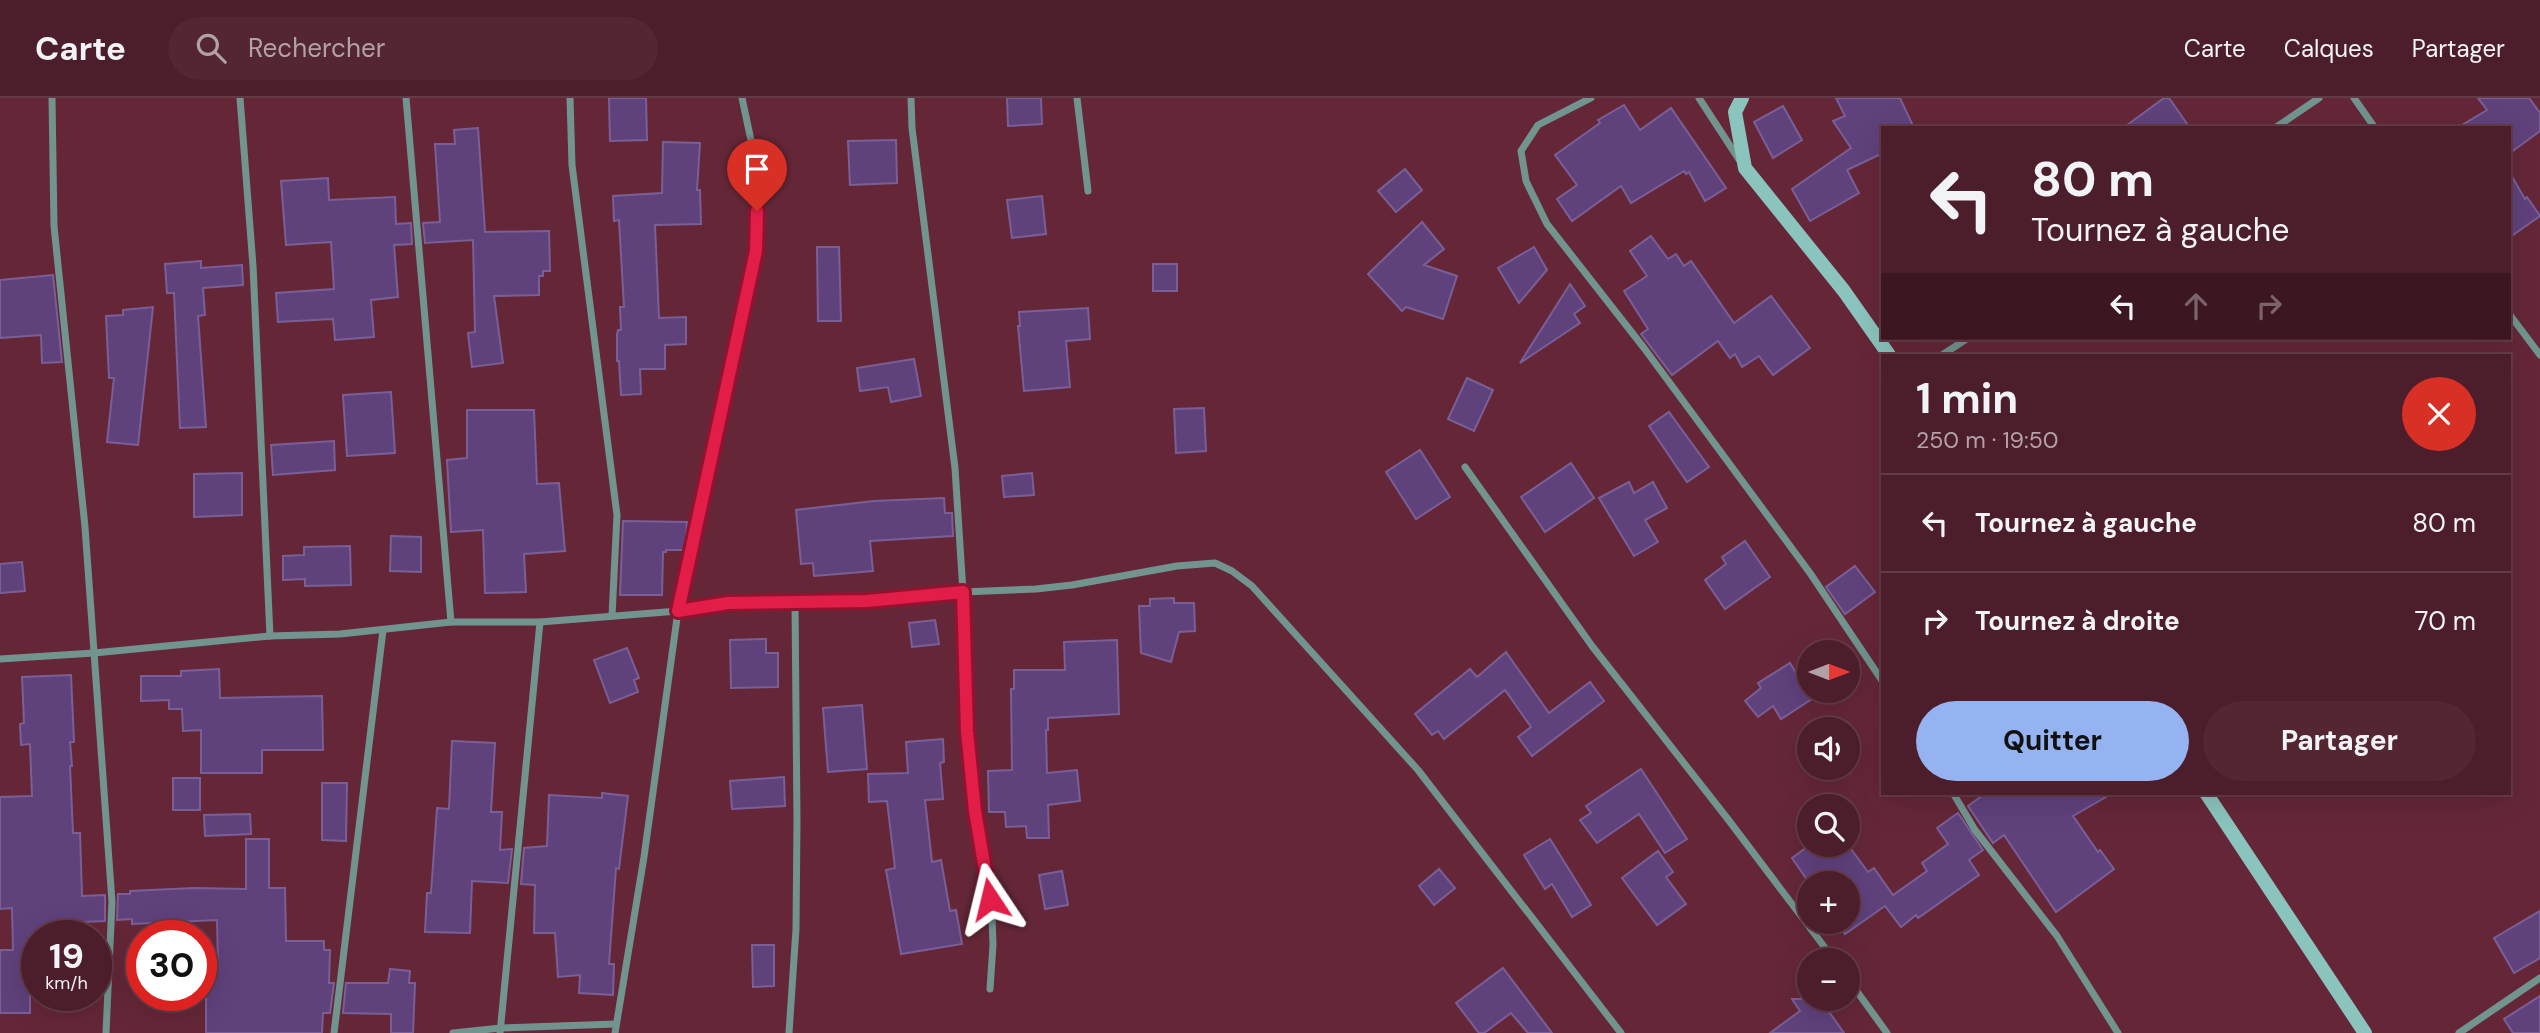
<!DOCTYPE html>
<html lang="fr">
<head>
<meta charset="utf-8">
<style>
  :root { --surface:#4c1d2a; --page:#532632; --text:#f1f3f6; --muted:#b2a2a8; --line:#633b47; --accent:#95b2f1 }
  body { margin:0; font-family:"DM Sans",sans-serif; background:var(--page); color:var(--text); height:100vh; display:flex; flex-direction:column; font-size:26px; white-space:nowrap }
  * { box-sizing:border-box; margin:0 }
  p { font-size:23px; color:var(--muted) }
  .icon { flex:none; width:38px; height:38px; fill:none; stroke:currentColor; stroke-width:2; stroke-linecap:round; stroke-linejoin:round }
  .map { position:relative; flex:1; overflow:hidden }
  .panel { position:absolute; left:1881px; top:256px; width:630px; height:441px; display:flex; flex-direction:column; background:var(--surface); border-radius:0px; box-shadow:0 7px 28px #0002,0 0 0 2px var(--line) }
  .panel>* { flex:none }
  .top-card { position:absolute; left:1881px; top:28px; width:630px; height:214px; border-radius:0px; box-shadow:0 7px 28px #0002,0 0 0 2px var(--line); background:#4c1d2a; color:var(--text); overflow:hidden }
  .needle { width:46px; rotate:90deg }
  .tools { position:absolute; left:1797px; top:542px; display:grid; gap:14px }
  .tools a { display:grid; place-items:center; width:63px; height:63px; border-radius:50%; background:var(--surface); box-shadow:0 7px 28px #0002,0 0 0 2px var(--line); font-size:35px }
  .speed { position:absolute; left:21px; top:822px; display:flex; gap:14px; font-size:35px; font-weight:700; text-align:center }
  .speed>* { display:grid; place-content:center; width:91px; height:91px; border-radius:50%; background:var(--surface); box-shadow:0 7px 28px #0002,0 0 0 2px var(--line); line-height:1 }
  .speed small { font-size:18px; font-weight:400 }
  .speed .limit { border:10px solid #d22; background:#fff; color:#111 }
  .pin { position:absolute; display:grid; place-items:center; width:60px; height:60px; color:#fff; margin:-72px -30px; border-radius:50% 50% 50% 0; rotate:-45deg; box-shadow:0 0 7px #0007 }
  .pin .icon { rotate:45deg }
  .me { position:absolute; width:77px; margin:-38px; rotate:350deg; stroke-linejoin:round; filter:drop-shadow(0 0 5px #0008) }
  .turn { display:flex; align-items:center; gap:24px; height:147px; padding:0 35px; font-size:32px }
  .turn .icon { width:91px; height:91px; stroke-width:2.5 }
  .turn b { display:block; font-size:49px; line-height:60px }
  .lanes { display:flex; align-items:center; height:66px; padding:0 35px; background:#0003; justify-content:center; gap:35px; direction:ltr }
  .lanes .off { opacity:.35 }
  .round { display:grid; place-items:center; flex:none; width:74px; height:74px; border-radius:37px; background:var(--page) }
  .head { display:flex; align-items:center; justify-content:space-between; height:119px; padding:0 35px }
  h1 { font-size:42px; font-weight:700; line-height:52px }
  .primary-button { display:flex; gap:14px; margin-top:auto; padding:14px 35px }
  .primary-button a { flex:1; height:80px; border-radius:42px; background:var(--accent); color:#111; font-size:28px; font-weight:700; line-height:80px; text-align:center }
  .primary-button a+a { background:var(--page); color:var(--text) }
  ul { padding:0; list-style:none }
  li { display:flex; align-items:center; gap:21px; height:98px; padding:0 35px; border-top:2px solid var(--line) }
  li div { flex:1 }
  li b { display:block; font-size:26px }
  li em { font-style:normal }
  header { display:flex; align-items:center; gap:42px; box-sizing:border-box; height:98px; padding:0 35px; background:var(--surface); border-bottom:2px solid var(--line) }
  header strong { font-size:33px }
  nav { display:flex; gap:38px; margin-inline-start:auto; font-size:24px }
  .search { width:490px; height:63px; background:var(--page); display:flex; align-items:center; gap:18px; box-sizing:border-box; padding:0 24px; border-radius:38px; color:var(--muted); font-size:26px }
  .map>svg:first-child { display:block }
  .building { fill:#5f417c; stroke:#7a5f97; stroke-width:2 }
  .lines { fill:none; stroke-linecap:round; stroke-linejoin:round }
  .street { stroke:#71948f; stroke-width:7 }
  .secondary { stroke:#8ac4bc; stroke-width:14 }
  .route-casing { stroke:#92132f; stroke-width:18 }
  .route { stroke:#e11d48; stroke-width:12 }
</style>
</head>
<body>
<header>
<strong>Carte</strong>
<div class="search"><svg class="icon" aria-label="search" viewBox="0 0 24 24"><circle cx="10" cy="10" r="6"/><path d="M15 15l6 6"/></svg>Rechercher</div>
<nav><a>Carte</a><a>Calques</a><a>Partager</a></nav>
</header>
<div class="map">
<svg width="2540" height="935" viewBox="0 0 2540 935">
  <rect width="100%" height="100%" fill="#652738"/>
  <g class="building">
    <polygon points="609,0 646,0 647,42 610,43"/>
    <polygon points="1007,0 1041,0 1042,26 1008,28"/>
    <polygon points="1836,0 1900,0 1914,30 1883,30 1883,55 1847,72 1859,95 1810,123 1792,91 1851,50 1833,23 1845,18"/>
    <polygon points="2164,0 2169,0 2190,30 2123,30"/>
    <polygon points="2478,0 2529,0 2540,15 2540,33 2510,55 2510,30 2457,30 2487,12"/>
    <polygon points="1624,7 1640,32 1671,10 1726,90 1705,103 1689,74 1686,76 1684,73 1631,105 1621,88 1572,123 1557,101 1577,87 1555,57 1600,25 1598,22"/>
    <polygon points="1783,8 1802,42 1773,60 1754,24"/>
    <polygon points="478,30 485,134 549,133 550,173 543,173 543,178 539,178 539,197 494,198 503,265 472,269 468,235 475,234 473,142 425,145 423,125 440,124 435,46 455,46 454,32"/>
    <polygon points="896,42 897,85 850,87 848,43"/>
    <polygon points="663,44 700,45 697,92 700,92 701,126 655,127 659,220 686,219 686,246 665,247 665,271 640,271 641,296 621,297 619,263 617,263 617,236 618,232 621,232 620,209 624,209 619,122 614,123 613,98 662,95"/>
    <polygon points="1405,71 1422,92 1396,114 1378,93"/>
    <polygon points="2510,75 2525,101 2527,99 2540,118 2510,139"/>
    <polygon points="328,80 329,102 395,99 396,126 411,125 412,146 394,147 398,199 371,202 374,239 335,242 333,221 278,224 276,195 334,191 331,144 286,147 281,83"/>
    <polygon points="1042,98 1046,136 1012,140 1007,102"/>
    <polygon points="1422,124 1444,151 1424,167 1457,178 1443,221 1406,209 1402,213 1368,176"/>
    <polygon points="1651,138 1668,161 1676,156 1684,168 1691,163 1734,225 1771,198 1810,250 1773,277 1759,258 1742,269 1735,256 1730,260 1718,243 1672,277 1641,236 1648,231 1624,193 1647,178 1630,153"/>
    <polygon points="817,149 839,149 841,223 818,223"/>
    <polygon points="1534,149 1547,172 1519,205 1498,170"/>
    <polygon points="201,163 201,170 242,167 243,187 203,190 205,217 198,218 206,329 180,330 174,195 167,195 165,166"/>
    <rect x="1153" y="166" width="24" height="27"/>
    <polygon points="53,177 62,264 42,265 41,237 0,240 0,182"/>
    <polygon points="1570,186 1585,208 1574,216 1580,225 1520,265"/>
    <polygon points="153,209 138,347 107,344 114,280 109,280 106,218 123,217 123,212"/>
    <polygon points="1088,210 1090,241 1066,243 1070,289 1024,293 1018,228 1020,228 1019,214"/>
    <polygon points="914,261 921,298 891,304 888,289 860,293 857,270"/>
    <polygon points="1467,280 1493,292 1474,333 1448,321"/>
    <polygon points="391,294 395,355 347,358 343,297"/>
    <polygon points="1204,310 1206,353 1176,355 1174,311"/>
    <polygon points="467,312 534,312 537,386 559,385 565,453 524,456 526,494 485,495 483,432 451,434 447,362 467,360"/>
    <polygon points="1669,314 1709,369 1687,384 1649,328"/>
    <polygon points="334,343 335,372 273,377 271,347"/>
    <polygon points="1420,352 1450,399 1416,421 1386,374"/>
    <polygon points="1571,365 1594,400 1545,434 1521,399"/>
    <polygon points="242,375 242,417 194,419 194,376"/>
    <polygon points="1032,375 1034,397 1004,399 1002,378"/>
    <polygon points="1629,384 1634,395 1653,384 1667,410 1645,422 1658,444 1634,458 1599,400"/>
    <polygon points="944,400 945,415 952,415 953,438 870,443 873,473 814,478 813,465 801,466 796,412 874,403"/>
    <polygon points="623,423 687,424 685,452 666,452 666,454 663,454 662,497 620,497"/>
    <polygon points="391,438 421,439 421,474 390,473"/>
    <polygon points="1745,443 1770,479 1725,511 1705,482 1726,466 1722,459"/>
    <polygon points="350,448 351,487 305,488 305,481 283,482 283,458 304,457 304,449"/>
    <polygon points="22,464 25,493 0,495 0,466"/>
    <polygon points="1855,468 1875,494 1845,516 1826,489"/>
    <polygon points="1174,500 1174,505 1194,505 1195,533 1179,534 1171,564 1141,555 1139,508 1150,508 1150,501"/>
    <polygon points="935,522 939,546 912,549 909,525"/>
    <polygon points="766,541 766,555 778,555 778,589 731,590 730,542"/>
    <polygon points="1117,542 1119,616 1048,620 1048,632 1046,632 1047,675 1077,672 1080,703 1048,707 1049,740 1027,740 1026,728 1006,729 1005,714 989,714 988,673 1012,672 1011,591 1014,591 1014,572 1065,572 1064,544"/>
    <polygon points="627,550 639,580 634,582 638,594 610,605 594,562"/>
    <polygon points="1506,554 1549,615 1590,584 1604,603 1532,658 1518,639 1531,629 1505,592 1444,641 1438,633 1432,637 1415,616 1470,571 1477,579"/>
    <polygon points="1790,565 1812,601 1781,621 1773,608 1758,619 1745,603 1761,590 1758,585"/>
    <polygon points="219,571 220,600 322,598 323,652 262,652 262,675 201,675 201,632 183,633 182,611 169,611 169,602 141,603 141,578 181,578 181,573"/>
    <polygon points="71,577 74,644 70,644 72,668 70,668 73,735 80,735 82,798 105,797 105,823 58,825 59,838 37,838 37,871 30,871 30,915 0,915 0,852 13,852 12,810 0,811 0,699 32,698 30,646 21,647 20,626 24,625 22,579"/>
    <polygon points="862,607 867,671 828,674 823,610"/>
    <polygon points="943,641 944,664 940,665 943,701 925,702 932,764 941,762 950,813 956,812 962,846 901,856 886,772 895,770 887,703 869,704 868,676 908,675 906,644"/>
    <polygon points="452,643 495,645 491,714 502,714 500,752 512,751 508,785 472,783 470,835 425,834 427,795 431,795 437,710 449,711"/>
    <polygon points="1641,671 1687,741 1665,755 1639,716 1597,745 1580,722 1591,715 1586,708"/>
    <polygon points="784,679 785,708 732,711 730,683"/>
    <rect x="173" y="680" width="27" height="32"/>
    <polygon points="322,685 347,685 346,743 322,742"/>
    <polygon points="602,695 628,698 619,771 616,770 609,866 614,866 613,897 579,895 580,877 558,879 555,835 534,835 535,787 521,786 524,750 547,748 549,697 602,700"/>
    <polygon points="1986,695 2113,695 2073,718 2098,754 2100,752 2114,771 2056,814 2004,737 1993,745 1968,708"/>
    <polygon points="1958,715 1983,752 1969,762 1979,777 1918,820 1916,817 1901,829 1885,808 1845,836 1837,824 1848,824 1848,786 1810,786 1792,760 1810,747 1848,747 1868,774 1874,770 1893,797 1927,773 1922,765 1948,746 1937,730"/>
    <polygon points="250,716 251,736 205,738 204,717"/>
    <polygon points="246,741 269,741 269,790 285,790 286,843 324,843 324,852 330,852 329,885 334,885 330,915 323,915 322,935 206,935 206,868 218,868 217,822 132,826 132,821 117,822 118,796 130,796 130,793 194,790 246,791"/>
    <polygon points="1550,741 1591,807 1572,819 1552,786 1545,791 1524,757"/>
    <polygon points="1658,753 1673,774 1666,779 1686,806 1657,827 1622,780"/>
    <polygon points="1439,771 1455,790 1434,807 1419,788"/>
    <polygon points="1062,773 1068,807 1045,811 1039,777"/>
    <polygon points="2540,813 2540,860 2514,875 2494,840"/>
    <polygon points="752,847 774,847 774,888 753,889"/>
    <polygon points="1503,870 1552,935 1528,935 1511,915 1484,935 1479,935 1456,905"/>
    <polygon points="390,871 410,873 409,885 415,885 413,935 391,935 391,916 343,915 346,885 388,885"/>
    <polygon points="2540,898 2540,935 2513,935 2504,921"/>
    <polygon points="1792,901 1820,901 1844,935 1770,935 1800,913"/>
  </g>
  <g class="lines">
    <g class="street">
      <polyline points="52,0 54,128 85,429 112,804 106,935"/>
      <polyline points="240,0 253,168 270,538"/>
      <polyline points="406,0 451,524"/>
      <polyline points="570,0 572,67 617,417 612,518"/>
      <polyline points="911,0 912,30 955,370 963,494 967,633 975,713 992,819 993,847 990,891"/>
      <polyline points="1077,0 1088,93"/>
      <polyline points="1591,0 1538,27 1521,53 1526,83 1547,126 1644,250 1810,475 1883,584"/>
      <polyline points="1699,0 1740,63"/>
      <polyline points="2354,0 2375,30"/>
      <polyline points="2275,30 2319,0"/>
      <polyline points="2510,217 2540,257"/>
      <polyline points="1942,257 1968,240"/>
      <polyline points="1465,369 1592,548 1727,720 1835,863"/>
      <polyline points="0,561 94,555 270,538 340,536 451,524 540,524 678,513 728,505 868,503 963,494 1036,491 1072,487 1177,468 1215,465 1232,473 1252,488 1418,672 1621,935"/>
      <polyline points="1953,695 1975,732 2057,838 2118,935"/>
      <polyline points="1848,881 1887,935"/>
      <polyline points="334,935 383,532"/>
      <polyline points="453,935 501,930 616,926"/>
      <polyline points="500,935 540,524"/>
      <polyline points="615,935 644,759 678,513 756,153 758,93 752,47 742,0"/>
      <polyline points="789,935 796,831 797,723 795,504"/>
      <polyline points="2459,935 2540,880"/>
    </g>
    <g class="secondary">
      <polyline points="1742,0 1735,14 1745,70 1844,193 1889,257"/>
      <polyline points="2206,695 2365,935"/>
    </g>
  </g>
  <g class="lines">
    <g class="route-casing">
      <polyline id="route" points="757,113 756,153 678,513 728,505 867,503 963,494 967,633 975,713 990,801"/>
    </g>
    <use href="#route" class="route"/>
  </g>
</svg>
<div class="tools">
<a><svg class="needle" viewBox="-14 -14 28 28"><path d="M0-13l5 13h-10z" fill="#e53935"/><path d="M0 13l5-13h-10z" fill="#b2a2a8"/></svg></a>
<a><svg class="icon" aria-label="sound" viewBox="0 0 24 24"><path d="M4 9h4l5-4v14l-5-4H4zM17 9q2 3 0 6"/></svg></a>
<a><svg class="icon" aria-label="search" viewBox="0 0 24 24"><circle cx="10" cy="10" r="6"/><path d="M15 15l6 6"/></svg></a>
<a>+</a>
<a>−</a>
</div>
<div class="speed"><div>19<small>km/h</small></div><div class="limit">30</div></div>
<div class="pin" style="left:757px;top:113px;background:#d93025"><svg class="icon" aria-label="arrive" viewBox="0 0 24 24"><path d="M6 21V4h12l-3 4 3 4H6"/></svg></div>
<svg class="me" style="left:990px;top:801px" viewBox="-20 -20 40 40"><path d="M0-17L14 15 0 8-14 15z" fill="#e11d48" stroke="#fff" stroke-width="4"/></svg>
<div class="top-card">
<div class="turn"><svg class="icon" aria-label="left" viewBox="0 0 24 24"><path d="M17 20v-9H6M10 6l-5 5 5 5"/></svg><div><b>80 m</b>Tournez à gauche</div></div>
<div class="lanes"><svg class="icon" aria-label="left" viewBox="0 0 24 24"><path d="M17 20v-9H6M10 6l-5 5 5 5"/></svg><svg class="icon off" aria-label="ahead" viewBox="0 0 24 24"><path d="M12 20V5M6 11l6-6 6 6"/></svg><svg class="icon off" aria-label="right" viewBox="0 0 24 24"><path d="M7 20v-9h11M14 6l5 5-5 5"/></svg></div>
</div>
<section class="panel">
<div class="head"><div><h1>1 min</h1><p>250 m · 19:50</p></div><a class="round" style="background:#d93025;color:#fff"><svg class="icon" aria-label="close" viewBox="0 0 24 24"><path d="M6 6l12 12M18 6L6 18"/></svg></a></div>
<ul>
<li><svg class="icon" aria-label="left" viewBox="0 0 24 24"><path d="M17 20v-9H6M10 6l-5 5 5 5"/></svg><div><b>Tournez à gauche</b></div><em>80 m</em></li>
<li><svg class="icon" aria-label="right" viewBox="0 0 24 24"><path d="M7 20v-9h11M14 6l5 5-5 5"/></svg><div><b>Tournez à droite</b></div><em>70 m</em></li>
</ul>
<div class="primary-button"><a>Quitter</a><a>Partager</a></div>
</section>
</div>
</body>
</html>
